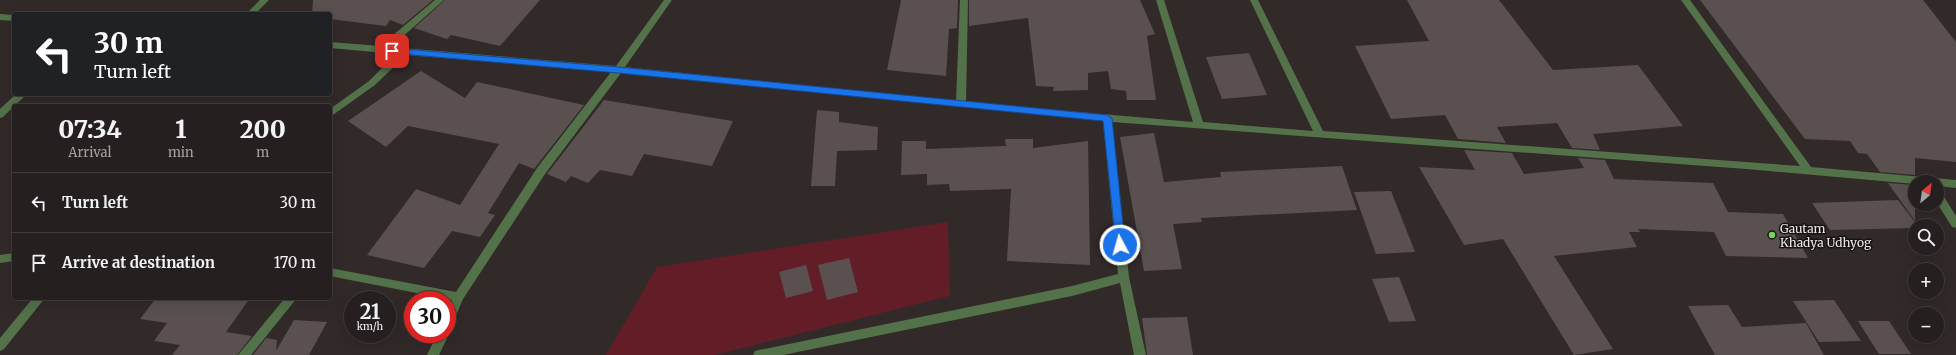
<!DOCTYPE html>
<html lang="en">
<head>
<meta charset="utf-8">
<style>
  :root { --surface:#261f1f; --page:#322c2c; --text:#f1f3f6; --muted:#a4a2a4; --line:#423d3d }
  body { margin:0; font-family:Merriweather,serif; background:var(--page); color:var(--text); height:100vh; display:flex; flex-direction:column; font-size:15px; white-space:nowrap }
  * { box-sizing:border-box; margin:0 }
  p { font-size:13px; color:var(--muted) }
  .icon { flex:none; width:22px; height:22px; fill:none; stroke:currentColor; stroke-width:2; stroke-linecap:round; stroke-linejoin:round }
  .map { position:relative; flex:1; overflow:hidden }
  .sheet { position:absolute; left:12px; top:104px; width:320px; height:196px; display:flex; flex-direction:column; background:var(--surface); border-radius:4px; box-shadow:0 4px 16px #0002,0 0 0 1px var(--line) }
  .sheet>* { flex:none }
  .top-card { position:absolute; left:12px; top:12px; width:320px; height:84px; border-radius:4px; box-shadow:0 4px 16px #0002,0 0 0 1px var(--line); background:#202124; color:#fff; overflow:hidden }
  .needle { width:26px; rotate:29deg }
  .fabs { position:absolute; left:1908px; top:175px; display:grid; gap:8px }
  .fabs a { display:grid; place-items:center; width:36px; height:36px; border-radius:50%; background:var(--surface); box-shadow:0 4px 16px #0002,0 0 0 1px var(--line); font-size:20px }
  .speed { position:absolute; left:344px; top:291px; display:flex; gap:8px; font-size:20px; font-weight:700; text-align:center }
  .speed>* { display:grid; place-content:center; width:52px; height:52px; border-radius:50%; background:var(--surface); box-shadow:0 4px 16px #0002,0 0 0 1px var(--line); line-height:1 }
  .speed small { font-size:10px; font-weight:400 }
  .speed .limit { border:6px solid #d22; background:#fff; color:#111 }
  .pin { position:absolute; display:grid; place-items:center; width:34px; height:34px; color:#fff; margin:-17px; border-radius:8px; box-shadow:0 2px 6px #0006 }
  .me { position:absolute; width:44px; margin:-22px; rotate:354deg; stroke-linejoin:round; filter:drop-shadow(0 0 3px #0008) }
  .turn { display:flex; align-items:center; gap:14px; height:84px; padding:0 16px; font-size:18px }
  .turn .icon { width:52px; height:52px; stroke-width:2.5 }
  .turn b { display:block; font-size:28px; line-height:34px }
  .eta { display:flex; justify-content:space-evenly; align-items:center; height:68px; text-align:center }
  .eta b { font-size:24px; font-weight:800; line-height:28px }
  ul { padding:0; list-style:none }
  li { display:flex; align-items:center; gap:12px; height:60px; padding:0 16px; border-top:1px solid var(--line) }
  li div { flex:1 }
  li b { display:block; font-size:15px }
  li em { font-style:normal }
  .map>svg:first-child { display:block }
  .green { fill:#621d26 }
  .building { fill:#5a5050 }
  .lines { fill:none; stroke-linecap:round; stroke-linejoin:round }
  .minor { fill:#537249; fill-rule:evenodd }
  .route { fill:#1a73e8; stroke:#114b97 }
  .poi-dot { fill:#78d258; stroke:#171313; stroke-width:1.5 }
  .labels { text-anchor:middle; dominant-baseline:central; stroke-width:3; stroke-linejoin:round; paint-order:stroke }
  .poi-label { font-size:12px; fill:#ece6e6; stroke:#171313; text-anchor:start }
</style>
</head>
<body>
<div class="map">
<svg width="1956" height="355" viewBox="0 0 1956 355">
  <rect width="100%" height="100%" fill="#322929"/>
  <polygon class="green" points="948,222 950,296 715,355 606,355 657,267"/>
  <g class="building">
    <polygon points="313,0 433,0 403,25 390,20 386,26 330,19 330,14 312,14"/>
    <polygon points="445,0 540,0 500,46 451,35 447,39 414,28"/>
    <polygon points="901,0 958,0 957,28 949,29 946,76 887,70"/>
    <polygon points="969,0 1140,0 1155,34 1147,36 1156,100 1127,100 1126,91 1111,89 1108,71 1088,73 1088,90 1053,91 1054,87 1036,86 1028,18 969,26"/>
    <polygon points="1407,0 1499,0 1553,70 1638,65 1683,126 1593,134 1600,150 1572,148 1557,123 1497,127 1506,143 1458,139 1445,115 1391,119 1355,46 1429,41"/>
    <polygon points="1700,0 1923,0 1956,42 1956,162 1915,158 1915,175 1880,172 1867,154 1858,153 1850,141 1805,139"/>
    <polygon points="1249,53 1267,95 1222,99 1206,57"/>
    <polygon points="421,71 465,98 477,82 584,105 534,169 519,163 488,213 495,215 480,237 452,231 424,268 367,255 416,189 460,205 499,144 408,126 386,147 348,121"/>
    <polygon points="604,100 714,118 733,121 712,166 644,154 632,176 600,170 588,183 571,176 566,182 547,174"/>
    <polygon points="817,110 839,112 839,122 878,127 877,150 837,151 835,186 811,186"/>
    <polygon points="1154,133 1164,182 1221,177 1220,172 1342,166 1357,210 1201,218 1202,222 1173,224 1182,269 1144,271 1120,137"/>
    <polygon points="1005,139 1033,139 1033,148 1088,141 1090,265 1007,261 1011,189 950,191 949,184 927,185 927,174 901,175 902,141 926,141 926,149 1006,146"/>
    <polygon points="1464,150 1512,153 1524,174 1584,168 1578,158 1605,160 1614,179 1713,183 1728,212 1783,214 1808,258 1726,256 1714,232 1638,229 1640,232 1629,232 1637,247 1554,256 1613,349 1574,355 1503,239 1464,245 1419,167 1475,170"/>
    <polygon points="1888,183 1915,185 1915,221"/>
    <polygon points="1391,191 1415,252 1376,254 1354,192"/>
    <polygon points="1898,200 1918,226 1915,226 1915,228 1830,230 1812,203"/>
    <polygon points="849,258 858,292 827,300 818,265"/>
    <polygon points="806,265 813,291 786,298 779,272"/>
    <polygon points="1399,277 1416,321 1389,322 1372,279"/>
    <polygon points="156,298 250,298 226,332 252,336 237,355 172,355 180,345 154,341 167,323 140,319"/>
    <polygon points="1834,300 1861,341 1819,342 1793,301"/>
    <polygon points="1728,305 1742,327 1806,323 1824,355 1715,355 1688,306"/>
    <polygon points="1187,317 1193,355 1147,355 1142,318"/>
    <polygon points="294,320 327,322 309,355 253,355 266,338 277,340 276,351"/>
    <polygon points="1858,321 1889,321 1911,354 1879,354"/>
  </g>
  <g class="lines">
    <g class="minor">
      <polygon points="260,0 269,0 255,14 246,14"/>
      <polygon points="435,0 444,0 391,47 616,66 664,0 672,0 625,67 956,101 960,0 968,0 966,102 1193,122 1156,0 1164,0 1203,122 1313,131 1250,0 1258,0 1323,131 1800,166 1681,0 1690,0 1811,167 1956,180 1956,188 1937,186 1937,182 1915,182 1915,184 1746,169 1112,122 1129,277 1146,355 1134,355 1120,283 1072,296 783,355 753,355 755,351 759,350 1072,286 1118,274 1103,121 621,73 545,174 463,299 451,327 447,329 447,312 452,300 330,276 330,268 456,292 537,168 611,72 406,55 375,85 330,117 330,109 369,81 396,54 330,48 330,42 380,46"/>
      <polygon points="0,14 14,15 14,21 0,20"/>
      <polygon points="16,94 27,94 3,117 0,118 0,109"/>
      <polygon points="1937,191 1941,192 1956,216 1956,228 1952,227 1937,203"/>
      <polygon points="14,253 14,261 0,263 0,255"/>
      <polygon points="33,298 45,298 4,349 0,351 0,338"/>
      <polygon points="285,298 297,298 251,355 238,355"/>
      <polygon points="447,331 449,334 439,355 427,355 437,334 447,334"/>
    </g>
  </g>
  <polygon class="route" points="392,48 618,67 1107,115 1112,118 1125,245 1120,249 1116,245 1103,121 618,73 390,53 390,49"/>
  <circle class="poi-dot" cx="1772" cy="235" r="4"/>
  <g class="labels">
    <g class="poi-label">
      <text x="1780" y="228">Gautam<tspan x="1780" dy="14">Khadya Udhyog</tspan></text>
    </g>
  </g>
</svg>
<div class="fabs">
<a><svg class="needle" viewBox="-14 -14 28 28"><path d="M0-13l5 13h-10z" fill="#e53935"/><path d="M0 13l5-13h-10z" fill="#a4a2a4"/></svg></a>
<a><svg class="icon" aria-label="search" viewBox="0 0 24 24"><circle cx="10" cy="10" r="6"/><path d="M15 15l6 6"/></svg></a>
<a>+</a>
<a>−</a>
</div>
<div class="speed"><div>21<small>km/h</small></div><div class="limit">30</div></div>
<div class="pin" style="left:392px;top:51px;background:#d93025"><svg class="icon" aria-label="arrive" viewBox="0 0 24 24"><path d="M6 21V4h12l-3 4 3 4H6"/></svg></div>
<svg class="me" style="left:1120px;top:245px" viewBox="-20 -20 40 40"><circle r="17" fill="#1a73e8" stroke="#fff" stroke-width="3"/><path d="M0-11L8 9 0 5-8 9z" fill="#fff"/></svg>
<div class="top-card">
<div class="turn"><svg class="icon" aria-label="left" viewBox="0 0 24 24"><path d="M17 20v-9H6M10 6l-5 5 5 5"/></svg><div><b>30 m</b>Turn left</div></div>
</div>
<section class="sheet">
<div class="eta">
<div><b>07:34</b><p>Arrival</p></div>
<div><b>1</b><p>min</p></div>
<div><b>200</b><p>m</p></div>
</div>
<ul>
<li><svg class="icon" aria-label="left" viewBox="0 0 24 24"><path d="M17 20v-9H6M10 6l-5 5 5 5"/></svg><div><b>Turn left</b></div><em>30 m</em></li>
<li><svg class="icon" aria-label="arrive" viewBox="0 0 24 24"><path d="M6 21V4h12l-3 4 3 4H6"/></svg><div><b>Arrive at destination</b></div><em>170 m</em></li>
</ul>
</section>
</div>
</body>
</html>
